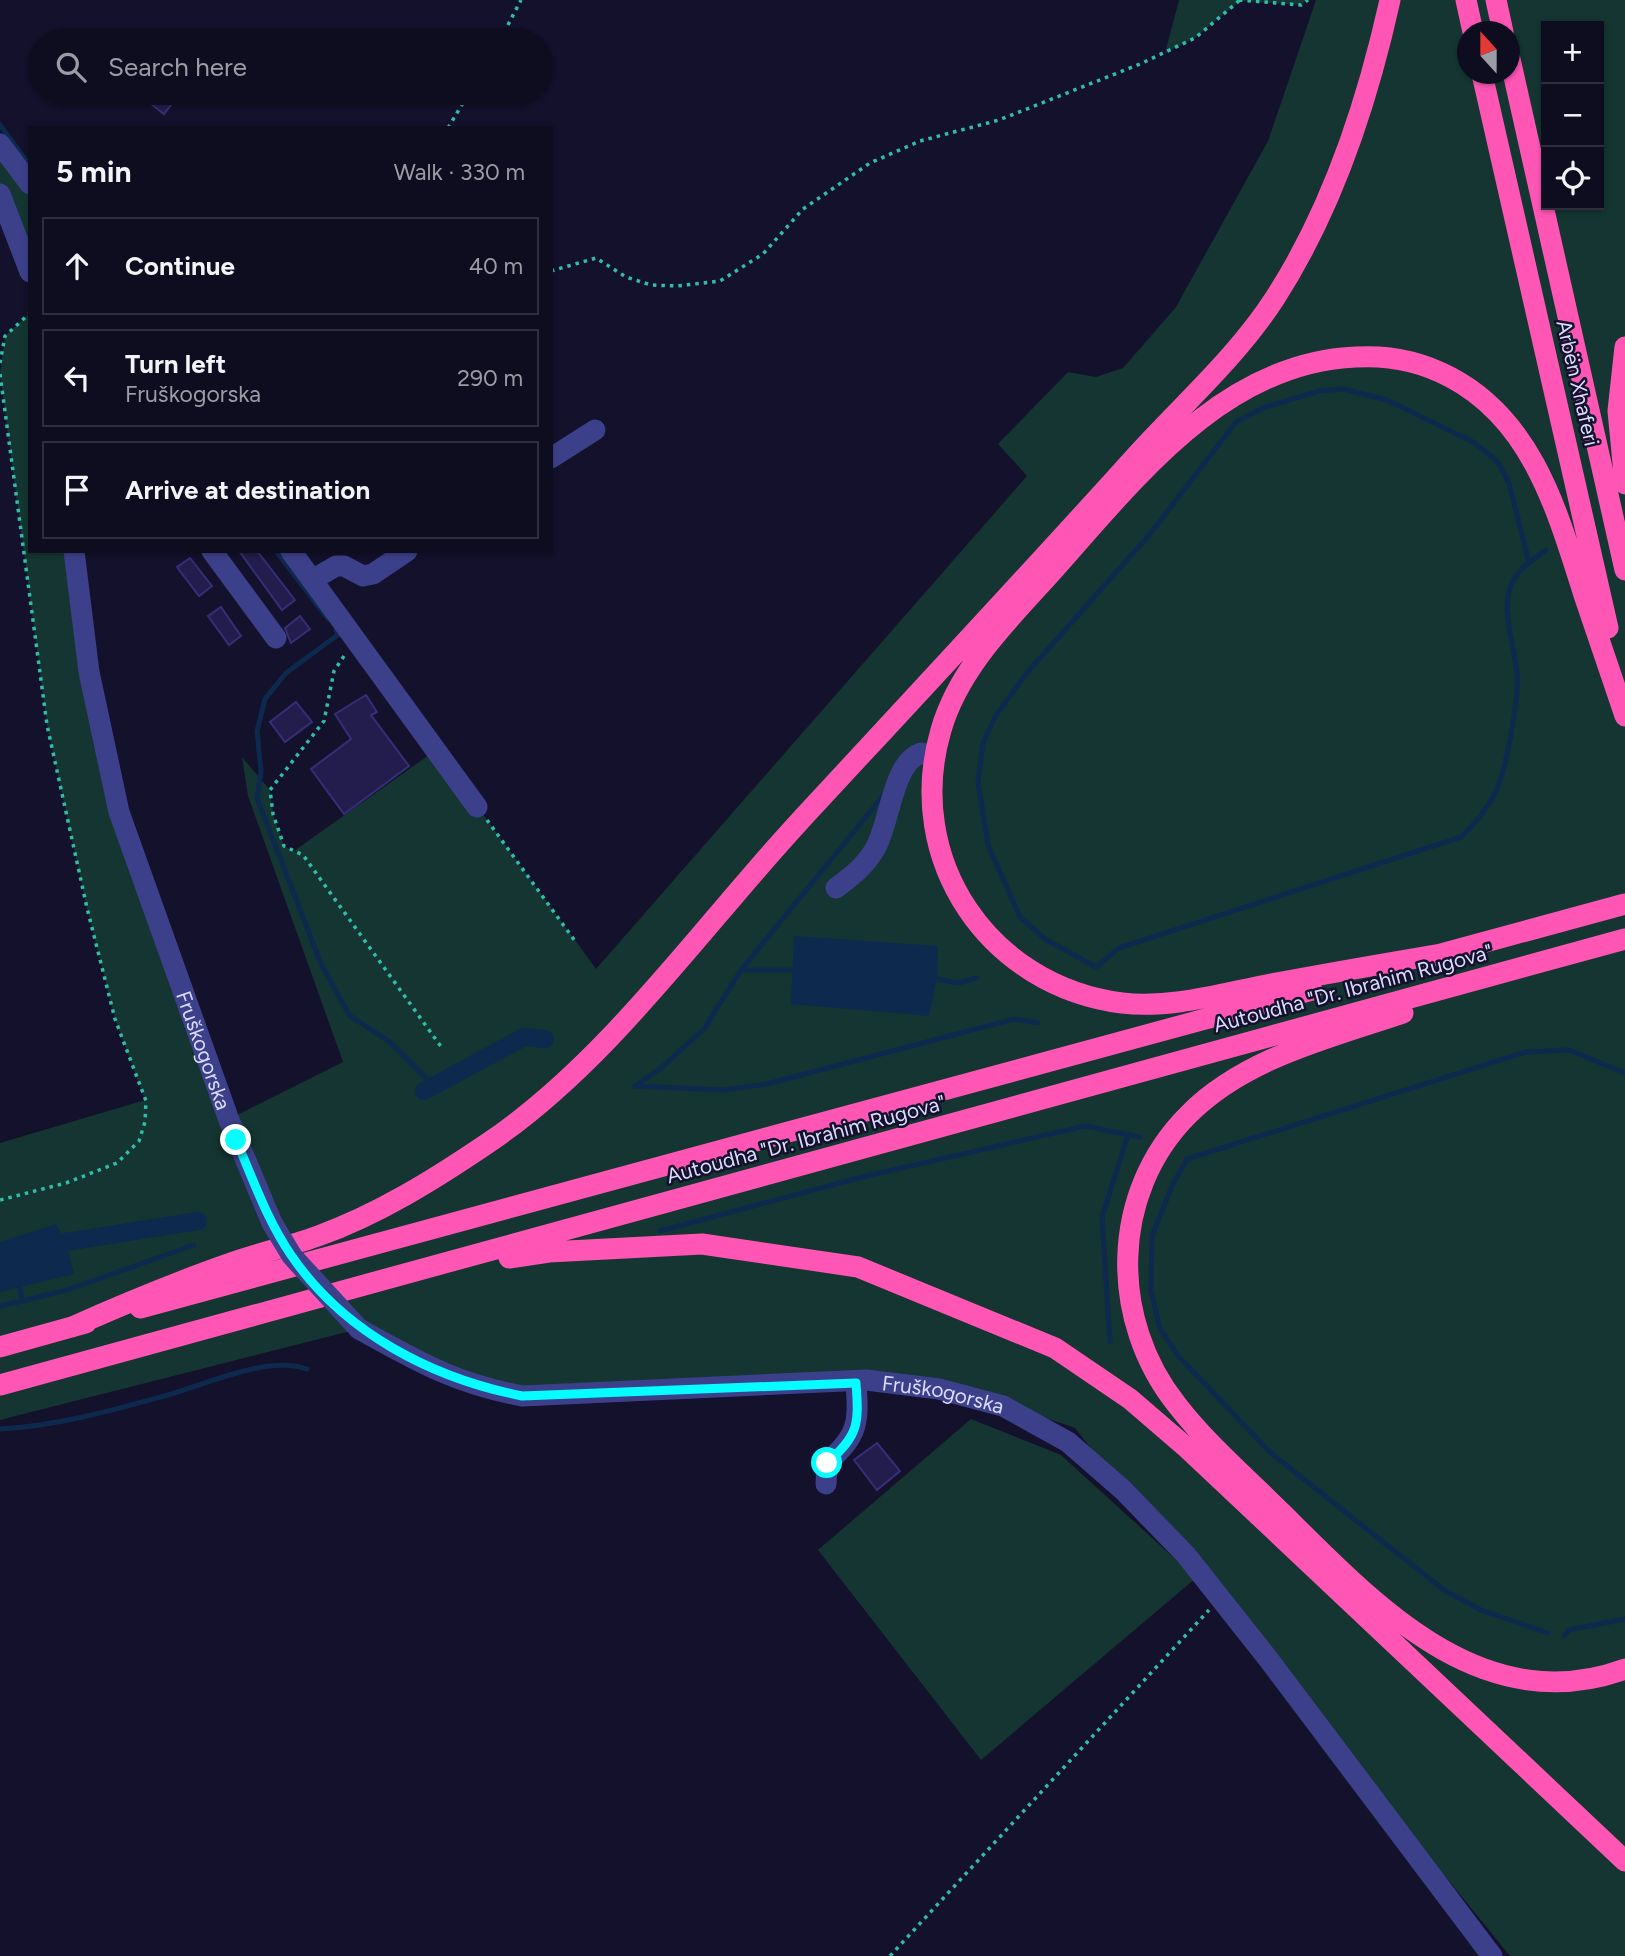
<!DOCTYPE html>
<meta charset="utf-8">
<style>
:root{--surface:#0e0d20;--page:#171629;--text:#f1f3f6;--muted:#9b9ca5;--line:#2e2d3e}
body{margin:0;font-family:Figtree,sans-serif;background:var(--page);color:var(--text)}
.controls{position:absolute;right:21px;top:21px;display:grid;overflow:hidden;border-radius:0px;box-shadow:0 2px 5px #0004}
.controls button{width:63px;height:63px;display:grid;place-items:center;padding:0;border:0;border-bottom:2px solid var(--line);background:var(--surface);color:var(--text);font:35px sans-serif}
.compass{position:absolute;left:1457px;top:21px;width:63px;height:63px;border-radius:50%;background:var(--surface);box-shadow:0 2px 5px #0004;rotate:339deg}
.stop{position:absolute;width:21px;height:21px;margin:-16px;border:5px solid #07fcff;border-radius:50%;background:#fff}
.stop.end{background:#07fcff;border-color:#fff;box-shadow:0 2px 7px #0008}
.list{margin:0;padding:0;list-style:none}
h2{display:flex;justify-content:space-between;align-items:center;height:91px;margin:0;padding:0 28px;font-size:30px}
h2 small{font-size:23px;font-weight:400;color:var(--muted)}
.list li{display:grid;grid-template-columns:46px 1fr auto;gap:21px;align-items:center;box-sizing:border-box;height:98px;margin:0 14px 14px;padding:0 14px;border:2px solid var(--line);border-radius:0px}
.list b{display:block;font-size:26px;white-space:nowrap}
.list p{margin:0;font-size:23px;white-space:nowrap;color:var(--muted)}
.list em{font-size:23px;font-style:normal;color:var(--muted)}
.icon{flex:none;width:38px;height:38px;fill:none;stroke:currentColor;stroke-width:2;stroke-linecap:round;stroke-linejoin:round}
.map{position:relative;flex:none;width:1625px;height:1956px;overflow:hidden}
.search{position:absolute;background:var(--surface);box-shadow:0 2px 5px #0004;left:28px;top:28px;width:525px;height:77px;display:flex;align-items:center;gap:18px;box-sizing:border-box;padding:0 24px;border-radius:38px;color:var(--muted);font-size:26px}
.panel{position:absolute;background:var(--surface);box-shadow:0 2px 5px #0004;left:28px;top:126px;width:525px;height:427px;border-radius:0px}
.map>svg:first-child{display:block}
</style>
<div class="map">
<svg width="1625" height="1956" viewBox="0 0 1625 1956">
<rect width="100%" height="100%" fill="#13112b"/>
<path fill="#143531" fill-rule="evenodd" d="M 1179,0 L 1308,0 L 1301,5 L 1240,1 L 1195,38 L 1165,53 Z
M 1316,0 L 1625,0 L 1625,1956 L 1510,1956 L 1269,1660 L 1123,1490 L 1075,1428 L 940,1382 L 522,1396 L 359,1329 L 0,1420 L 0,1143 L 145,1100 L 115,1019 L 87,908 L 47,725 L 0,374 L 5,336 L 30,313 L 30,551 L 74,551 L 119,811 L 229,1119 L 343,1062 L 248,796 L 242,757 L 270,790 L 273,814 L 284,846 L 294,851 L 436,750 L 596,969 L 1027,476 L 998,444 L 1068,372 L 1096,377 L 1123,368 L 1176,307 L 1268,141 ZM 1546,26 L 1599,26 L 1599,205 L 1546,205 ZM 1468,32 L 1510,32 L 1510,74 L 1468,74 Z
M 0,144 L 30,184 L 30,272 L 0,194 Z
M 971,1419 L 1061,1455 L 1196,1578 L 981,1760 L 818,1550 Z"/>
<path fill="#0d2a4e" d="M 794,936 L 938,946 L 937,979 L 929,1016 L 791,1004 Z
M 56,1224 L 66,1242 L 74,1274 L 0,1292 L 0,1242 Z"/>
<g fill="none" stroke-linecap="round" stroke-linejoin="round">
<path stroke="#0d2a4e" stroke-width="5" d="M 0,125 L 30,166
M 276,551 L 328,619
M 1529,562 L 1509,483 L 1497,461 L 1473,442 L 1387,400 L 1343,389 L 1319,391 L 1263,408 L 1236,422 L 1150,534 L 1026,674 L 996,715 L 983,743 L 978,781 L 988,845 L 1020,917 L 1045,939 L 1096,967 L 1119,948 L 1461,837 C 1475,824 1485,812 1494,795 C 1506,773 1519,699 1517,674 C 1515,648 1502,614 1510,588 C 1515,571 1532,560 1546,550
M 336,630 L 339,634 L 286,673 L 265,699 L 257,731 L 261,772 L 257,798 L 321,964 L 350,1016 L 390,1042 L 434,1086
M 741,970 L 883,796
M 937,979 L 958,983 L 977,978
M 635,1086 L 724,1090 L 767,1084 L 1014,1019 L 1038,1023
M 635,1086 L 661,1068 L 704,1029 L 741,970 L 792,970
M 660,1231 L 862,1177 L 1085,1126 L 1140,1137
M 20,1289 L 22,1301 L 67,1290 L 194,1245
M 0,1306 L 22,1301
M 1110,1342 L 1102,1217 L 1128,1135
M 0,1429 C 57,1426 113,1410 168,1395 C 207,1384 268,1355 307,1369
M 1548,1633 L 1481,1610 L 1444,1590 L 1272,1454 L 1179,1357 L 1160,1329 L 1151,1290 L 1152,1236 L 1172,1186 L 1187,1159 L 1526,1052 L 1569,1050 L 1625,1073
M 1564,1636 L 1569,1630 L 1625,1619"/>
<path stroke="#0d2a4e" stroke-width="18" d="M 424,1091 L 524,1037 L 545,1039
M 66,1242 L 198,1221"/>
</g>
<path fill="#221d4c" stroke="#362e78" stroke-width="2" d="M 137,93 L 180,93 L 164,114 Z
M 239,551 L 257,551 L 295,600 L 282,610 Z
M 190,558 L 212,586 L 199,596 L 177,567 Z
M 221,607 L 241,636 L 229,645 L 208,616 Z
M 300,616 L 310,629 L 291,643 L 285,628 Z
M 366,695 L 377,712 L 371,715 L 409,766 L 344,814 L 311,769 L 351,739 L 335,714 Z
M 296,702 L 312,722 L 285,742 L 270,722 Z
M 877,1443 L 900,1471 L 877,1490 L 854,1460 Z"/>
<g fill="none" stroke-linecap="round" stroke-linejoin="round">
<path stroke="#30bea9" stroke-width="3.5" stroke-dasharray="3.5 5" stroke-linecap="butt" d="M 1239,0 L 1301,5 L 1308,0
M 500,40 L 521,0
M 448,128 L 469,93
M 551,271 L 596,258 L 626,277 L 651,285 L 677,286 L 720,281 L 763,254 L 803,209 L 870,163 L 920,141 L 999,120 L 1140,64 L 1195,38 L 1240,0
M 0,363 L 5,336 L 30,313
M 0,374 L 47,725 L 87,908 L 115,1019 L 146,1101 L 145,1122 L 139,1141 L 117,1163 L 66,1183 L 0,1200
M 344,656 L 334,671 L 324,721 L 270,790 L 273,814 L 284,846 L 303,855 L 442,1048
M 487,820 L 575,941
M 890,1956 L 1209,1610"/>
<g stroke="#3c408a" stroke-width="21">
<path d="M 0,144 L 30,184"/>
<path d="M 0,194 L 30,272"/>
<path d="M 551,458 L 595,430"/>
<path id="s1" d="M 74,551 L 89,672 L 119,812 L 229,1120 L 272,1223"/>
<path d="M 212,551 L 276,638"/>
<path d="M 291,551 L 477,807"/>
<path d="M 312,580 L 336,566 L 344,566 L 363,576 L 373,574 L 407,551"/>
<path d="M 836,888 C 852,876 865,866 875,849 C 890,824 892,763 921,753 L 935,756"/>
<path id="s2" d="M 359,1329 C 419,1362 454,1383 522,1396 L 866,1380 L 939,1389 L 1003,1406 L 1068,1442 L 1123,1490 L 1186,1555 L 1269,1660 L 1492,1956"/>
<path d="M 826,1484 L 827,1463 C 858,1435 859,1424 856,1383"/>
</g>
<path stroke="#ff56b6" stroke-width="21" d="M 1466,0 L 1473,32
M 1496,0 L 1503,32
M 1510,59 L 1625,570
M 1482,74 L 1608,628
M 1625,347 L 1618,411 L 1625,484
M 1447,953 C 1388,963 1330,973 1271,984 C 1223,993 1172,1009 1122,1003 C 989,986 903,860 941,730 C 960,664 1014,615 1058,565 C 1138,475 1226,362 1356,357 C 1389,355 1420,361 1450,377 C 1534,421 1558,514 1585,598 C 1598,637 1612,677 1625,716
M 1434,956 L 1625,904
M 1403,1013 C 1329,1038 1244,1058 1188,1115 C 1110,1193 1109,1320 1177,1405 C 1208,1445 1247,1478 1282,1513 C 1375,1605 1482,1721 1625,1669
M 509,1258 L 549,1252 L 702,1244 L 858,1267 L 1055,1348 L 1130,1399 L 1187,1448 L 1625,1861
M 140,1308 L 1312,990
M 72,1327 C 126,1303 179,1281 234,1262 C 262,1252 291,1246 318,1236 C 379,1214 435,1179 488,1143 C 607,1063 701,928 798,823 C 911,701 1023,581 1134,458 C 1181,406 1237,357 1275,298 C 1333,208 1367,104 1390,0
M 0,1347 L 86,1323
M 0,1385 L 1625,939"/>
<path stroke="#3c408a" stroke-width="21" d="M 272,1223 L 292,1256 L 359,1329"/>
</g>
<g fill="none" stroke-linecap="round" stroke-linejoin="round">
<path stroke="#07fcff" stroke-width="9" d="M 236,1140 C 253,1179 267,1220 291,1255 C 344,1333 432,1378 522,1396 L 856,1383 C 859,1424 859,1435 827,1463"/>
</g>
<g text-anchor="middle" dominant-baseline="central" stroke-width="5" stroke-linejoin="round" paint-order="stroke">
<g font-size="21" fill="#dcdbff" stroke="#13112b">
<text transform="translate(1578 383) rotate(77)">Arbën Xhaferi</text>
<text transform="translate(1353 988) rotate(-15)">Autoudha "Dr. Ibrahim Rugova"</text>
<text stroke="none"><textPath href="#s1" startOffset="518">Fruškogorska</textPath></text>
<text transform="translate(806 1139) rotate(-15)">Autoudha "Dr. Ibrahim Rugova"</text>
<text stroke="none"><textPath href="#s2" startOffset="600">Fruškogorska</textPath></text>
</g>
</g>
</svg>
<div class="controls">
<button>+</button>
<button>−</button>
<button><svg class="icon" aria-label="locate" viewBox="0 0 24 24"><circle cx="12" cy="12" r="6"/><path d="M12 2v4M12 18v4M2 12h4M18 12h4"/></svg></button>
</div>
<svg class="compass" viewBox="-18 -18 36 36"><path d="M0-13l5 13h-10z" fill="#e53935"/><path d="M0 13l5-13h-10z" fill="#9b9ca5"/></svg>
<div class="stop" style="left:827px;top:1463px"></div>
<div class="stop end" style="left:236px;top:1140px"></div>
<div class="search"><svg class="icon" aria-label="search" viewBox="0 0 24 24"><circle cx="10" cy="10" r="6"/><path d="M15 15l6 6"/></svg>Search here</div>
<section class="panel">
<h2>5 min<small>Walk · 330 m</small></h2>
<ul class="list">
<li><svg class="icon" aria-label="ahead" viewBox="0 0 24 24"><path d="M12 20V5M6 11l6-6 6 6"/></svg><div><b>Continue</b></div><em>40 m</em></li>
<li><svg class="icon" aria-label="left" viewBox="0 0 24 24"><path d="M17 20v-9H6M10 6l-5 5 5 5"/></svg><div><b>Turn left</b><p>Fruškogorska</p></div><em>290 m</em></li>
<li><svg class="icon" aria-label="arrive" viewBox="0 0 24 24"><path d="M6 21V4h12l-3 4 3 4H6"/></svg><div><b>Arrive at destination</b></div></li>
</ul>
</section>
</div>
